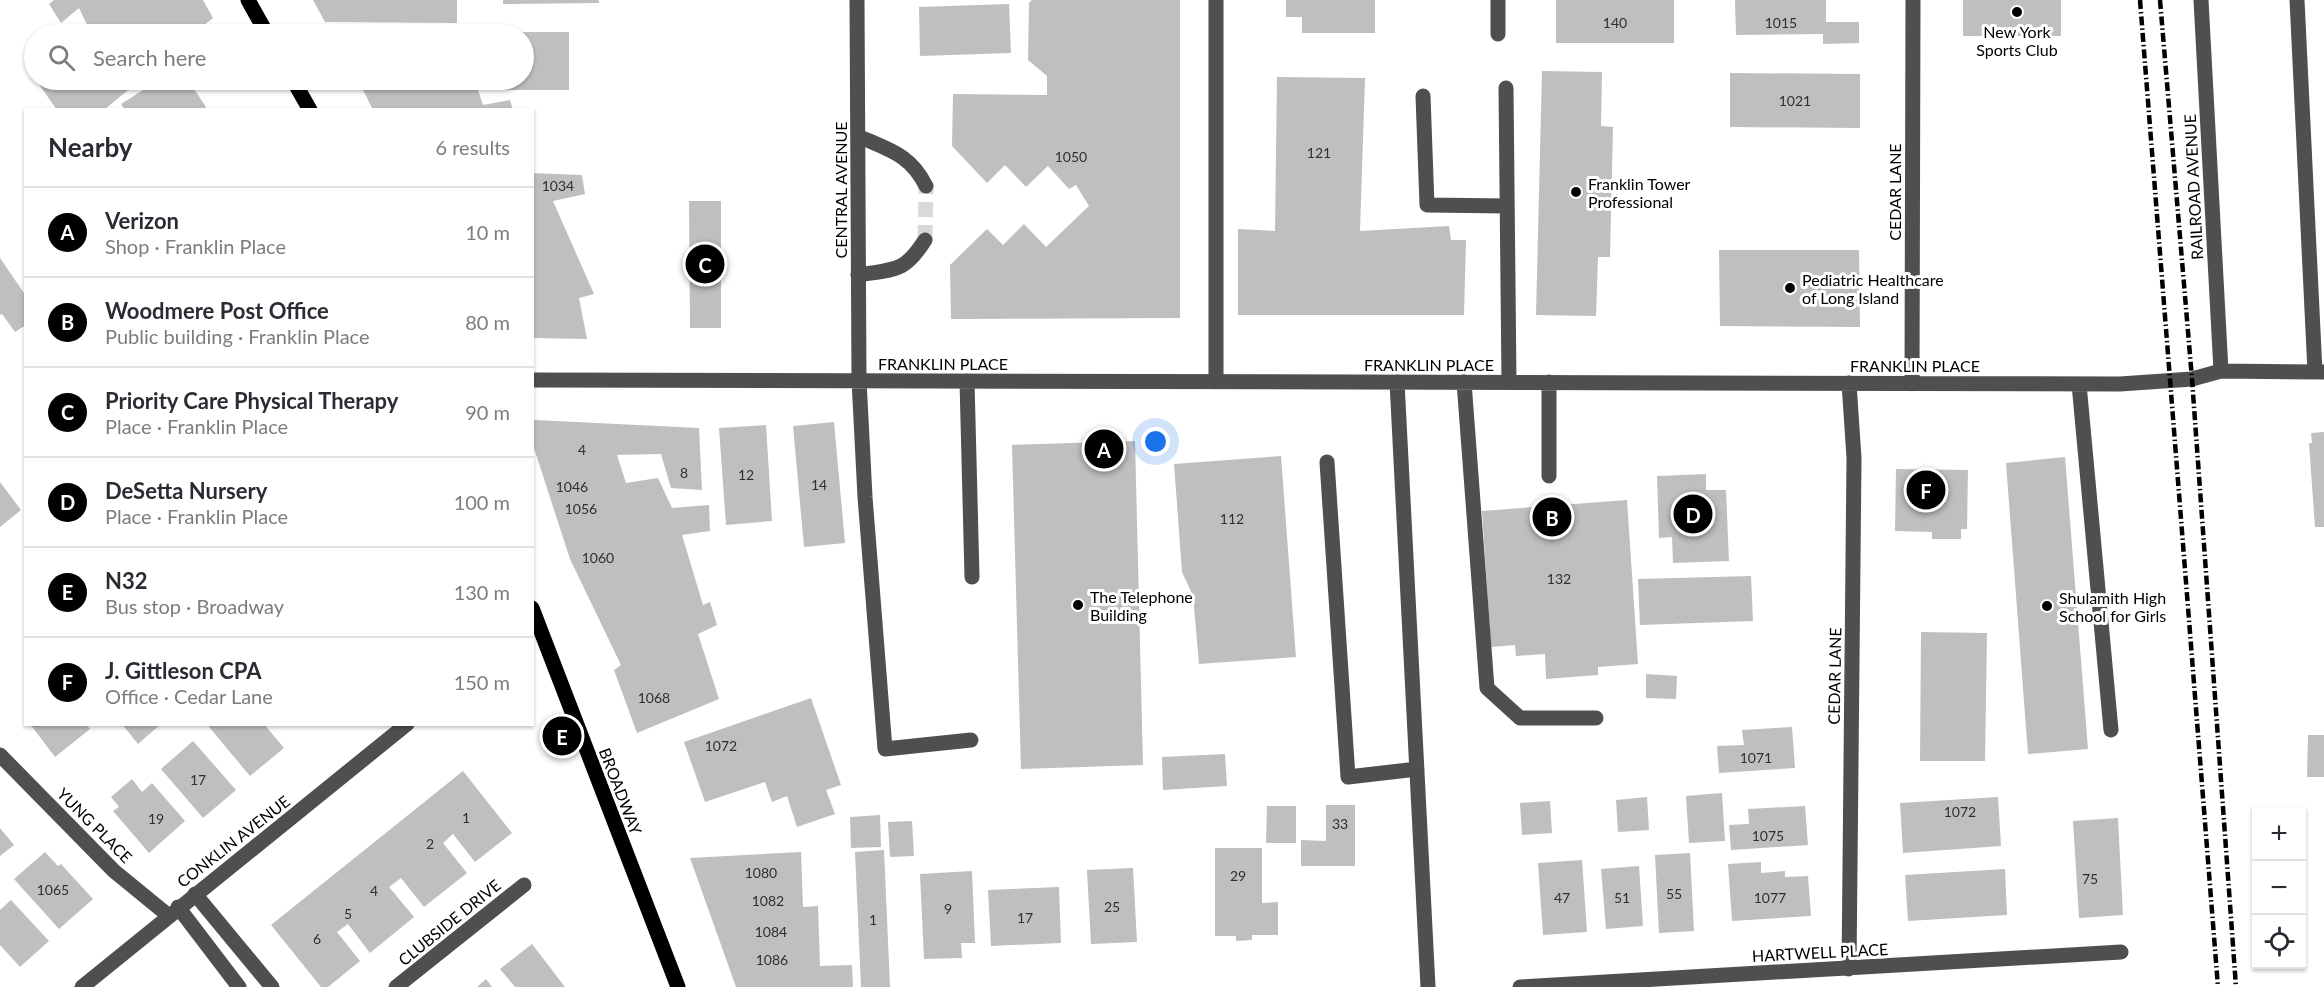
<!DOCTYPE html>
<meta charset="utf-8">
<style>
:root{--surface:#fff;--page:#f7f7f7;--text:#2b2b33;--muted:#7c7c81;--line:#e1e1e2;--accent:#000}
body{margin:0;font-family:Lato,sans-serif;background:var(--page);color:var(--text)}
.controls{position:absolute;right:18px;bottom:18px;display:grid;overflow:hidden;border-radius:0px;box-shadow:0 2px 4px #0004}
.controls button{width:54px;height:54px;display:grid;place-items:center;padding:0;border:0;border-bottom:2px solid var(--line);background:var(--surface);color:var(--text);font:30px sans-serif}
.you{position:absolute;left:1156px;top:442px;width:21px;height:21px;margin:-15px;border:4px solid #fff;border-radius:50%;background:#1a73e8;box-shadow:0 0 0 9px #1a73e833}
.badge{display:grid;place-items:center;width:39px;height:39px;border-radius:50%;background:var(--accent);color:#fff;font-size:20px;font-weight:700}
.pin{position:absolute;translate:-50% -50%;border:3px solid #fff;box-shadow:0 2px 6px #0006}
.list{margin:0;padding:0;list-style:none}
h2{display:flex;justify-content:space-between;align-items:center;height:78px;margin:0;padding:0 24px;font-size:26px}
h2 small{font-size:20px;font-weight:400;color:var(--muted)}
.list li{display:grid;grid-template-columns:39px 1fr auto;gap:18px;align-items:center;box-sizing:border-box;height:90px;padding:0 24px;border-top:2px solid var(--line)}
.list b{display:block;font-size:22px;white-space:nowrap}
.list p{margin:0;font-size:20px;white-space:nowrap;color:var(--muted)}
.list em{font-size:20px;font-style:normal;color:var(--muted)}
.icon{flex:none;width:33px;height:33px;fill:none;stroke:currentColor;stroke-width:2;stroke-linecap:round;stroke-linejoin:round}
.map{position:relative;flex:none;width:2324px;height:987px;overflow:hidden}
.search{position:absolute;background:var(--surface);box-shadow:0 2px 4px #0004;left:24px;top:24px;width:510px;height:66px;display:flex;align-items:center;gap:15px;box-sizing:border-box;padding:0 21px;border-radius:33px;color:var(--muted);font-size:22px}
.panel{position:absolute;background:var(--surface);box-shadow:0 2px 4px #0004;left:24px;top:108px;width:510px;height:618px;border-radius:0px}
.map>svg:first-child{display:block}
</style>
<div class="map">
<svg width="2324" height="987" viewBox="0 0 2324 987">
<rect width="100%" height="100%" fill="#fff"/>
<path fill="#bfbfbf" d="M 54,0 L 203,0 L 213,18 L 193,34 L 88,34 L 91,33 L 79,8 L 61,23 L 49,4 Z
M 313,0 L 457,0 L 457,23 L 325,22 Z
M 503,0 L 599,0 L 599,3 L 503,4 Z
M 1032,0 L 1180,0 L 1180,318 L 951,319 L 950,265 L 987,229 L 1003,245 L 1024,224 L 1046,247 L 1089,206 L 1076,185 L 1069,189 L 1048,166 L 1026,187 L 1005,165 L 987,183 L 952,146 L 953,94 L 1047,95 L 1047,76 L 1028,60 L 1029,3 Z
M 1286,0 L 1375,0 L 1375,33 L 1302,33 L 1302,17 L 1286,17 Z
M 1556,0 L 1674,0 L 1674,43 L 1556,43 Z
M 1735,0 L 1826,0 L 1826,22 L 1859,22 L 1859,43 L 1823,44 L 1823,34 L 1736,35 Z
M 1963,0 L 2061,0 L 2061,36 L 1963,36 Z
M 1009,4 L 1011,53 L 920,56 L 919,7 Z
M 335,32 L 569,32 L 569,90 L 478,90 L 483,105 L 510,100 L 513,110 L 373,110 L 358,80 L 524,80 L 524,34 L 336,34 Z
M 1542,71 L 1602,72 L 1601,126 L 1613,127 L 1610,257 L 1598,257 L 1596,316 L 1536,315 Z
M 1730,73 L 1860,74 L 1860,128 L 1730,127 Z
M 1277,77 L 1365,78 L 1360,231 L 1449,226 L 1451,240 L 1466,240 L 1464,315 L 1238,315 L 1238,229 L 1275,231 Z
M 36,80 L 140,80 L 104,110 L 57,110 Z
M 159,80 L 188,80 L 206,107 L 202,110 L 125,110 L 121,104 Z
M 532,173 L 582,175 L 585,194 L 553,201 L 594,294 L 579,298 L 587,339 L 532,338 Z
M 689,201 L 721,201 L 721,328 L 690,328 Z
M 1719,250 L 1859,250 L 1860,327 L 1720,326 Z
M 0,258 L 26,296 L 26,325 L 15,332 L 2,314 L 0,315 Z
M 535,420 L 699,428 L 702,490 L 671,488 L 661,454 L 617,455 L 626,483 L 658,478 L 672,508 L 709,505 L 710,531 L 682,535 L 703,605 L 710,602 L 717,625 L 698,634 L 719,699 L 637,733 L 614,670 L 621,665 L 570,559 L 532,442 L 532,422 Z
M 834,422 L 845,543 L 804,547 L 793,426 Z
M 766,425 L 772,521 L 726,525 L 719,428 Z
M 2324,432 L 2324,527 L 2315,527 L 2309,443 L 2312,443 L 2311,433 Z
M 1135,441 L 1143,765 L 1021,769 L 1012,445 Z
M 1281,456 L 1296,657 L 1199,664 L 1193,596 L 1182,572 L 1174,464 Z
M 2065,457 L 2088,749 L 2028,754 L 2006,463 Z
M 1896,469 L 1968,470 L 1967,529 L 1961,529 L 1961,539 L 1932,539 L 1932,532 L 1895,531 Z
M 1706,474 L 1706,490 L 1726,490 L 1729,561 L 1673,563 L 1672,537 L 1659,538 L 1657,476 Z
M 0,482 L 21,510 L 0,527 Z
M 1627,500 L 1638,664 L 1598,667 L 1598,675 L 1546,679 L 1545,654 L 1516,656 L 1515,645 L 1491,647 L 1482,511 Z
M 1751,576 L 1753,621 L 1640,625 L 1638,579 Z
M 1921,632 L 1987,633 L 1985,761 L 1920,761 Z
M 1646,674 L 1677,676 L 1676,699 L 1646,698 Z
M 811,698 L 841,785 L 826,790 L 835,814 L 797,827 L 787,796 L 772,802 L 765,782 L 705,802 L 684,742 Z
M 30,724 L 86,724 L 90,729 L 55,757 Z
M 122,724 L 161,724 L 138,744 Z
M 212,724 L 264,724 L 284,748 L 250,776 L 209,727 Z
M 1792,727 L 1795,768 L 1719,773 L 1717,746 L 1744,745 L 1742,730 Z
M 2308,735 L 2324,735 L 2324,777 L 2307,777 Z
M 193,741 L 236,790 L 203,818 L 161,769 Z
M 1225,754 L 1227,786 L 1163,790 L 1162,757 Z
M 463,771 L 512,833 L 475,862 L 453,834 L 443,843 L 467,873 L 424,907 L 401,878 L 389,887 L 414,917 L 370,953 L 348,924 L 337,932 L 360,961 L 328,987 L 321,987 L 271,925 Z
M 132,779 L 142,792 L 152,783 L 185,821 L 149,853 L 113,811 L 119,807 L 111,797 Z
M 1722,793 L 1725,841 L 1689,843 L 1686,796 Z
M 1647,797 L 1649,830 L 1618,832 L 1616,800 Z
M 1998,797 L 2001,846 L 1903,853 L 1900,803 Z
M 1550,801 L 1552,833 L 1522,835 L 1520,803 Z
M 1326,805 L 1355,805 L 1355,866 L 1301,866 L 1301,840 L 1326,841 Z
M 1267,806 L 1296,806 L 1296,843 L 1266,843 Z
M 1805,806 L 1808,845 L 1731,850 L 1729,825 L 1749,824 L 1748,809 Z
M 880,815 L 881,847 L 851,848 L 850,817 Z
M 2118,818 L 2123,915 L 2079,918 L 2073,821 Z
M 912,821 L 914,856 L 890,857 L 888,822 Z
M 0,828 L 14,845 L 0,856 Z
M 1215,848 L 1262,848 L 1262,903 L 1278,902 L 1278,935 L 1252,935 L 1252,940 L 1236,941 L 1236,936 L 1215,936 Z
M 884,850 L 890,987 L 861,987 L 855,852 Z
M 45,852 L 58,866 L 61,864 L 93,899 L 59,929 L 14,879 Z
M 801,852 L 803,907 L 818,906 L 820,966 L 852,965 L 853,987 L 736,987 L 690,858 Z
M 1690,853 L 1694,931 L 1659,933 L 1655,855 Z
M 1582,860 L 1587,932 L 1543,935 L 1538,863 Z
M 1761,862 L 1761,873 L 1785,871 L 1785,877 L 1808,876 L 1811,916 L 1732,921 L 1728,864 Z
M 1639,866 L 1643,926 L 1606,929 L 1601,869 Z
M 1133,868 L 1137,942 L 1091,944 L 1087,870 Z
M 2005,869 L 2007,915 L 1908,921 L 1905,875 Z
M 972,871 L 975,943 L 961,943 L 962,958 L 924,959 L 920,874 Z
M 1059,887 L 1061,943 L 991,946 L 988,890 Z
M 11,900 L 49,941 L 20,967 L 0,945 L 0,910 Z
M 532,944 L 565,987 L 515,987 L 500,969 Z
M 486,979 L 492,987 L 477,987 Z"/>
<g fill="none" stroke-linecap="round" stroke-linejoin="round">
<path stroke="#d9d9d9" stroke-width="15" stroke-dasharray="15 8" stroke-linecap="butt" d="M 925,240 L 926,186"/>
<path stroke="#4f4f4f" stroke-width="15" d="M 857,0 L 859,380 L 865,497 L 885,749 L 971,740
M 1498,0 L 1498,34
M 2201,0 L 2221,371
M 2297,0 L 2315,372
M 1506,88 L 1509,382
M 1423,96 L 1427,205 L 1507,206
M 858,136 C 889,150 910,154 926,186
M 858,275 C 895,269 904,273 925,240
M 532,380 L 2120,384 L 2192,379 L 2221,371 L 2324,372
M 967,381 L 972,577
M 1216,382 L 1216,0
M 1397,382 L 1428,987
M 1464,382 L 1487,688 L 1520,718 L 1596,718
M 1549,382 L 1549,476
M 1849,383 L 1854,458 L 1849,969
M 1912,384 L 1913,0
M 2079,384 L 2111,730
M 1327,462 L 1348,777 L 1417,769
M 0,755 L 114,871 L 169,916
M 195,894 L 272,987
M 178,907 L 239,987
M 82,987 L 407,724
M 396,987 L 524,885
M 1520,987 L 2121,952"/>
<path stroke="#000" stroke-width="15" d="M 248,0 L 267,34
M 293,80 L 310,110
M 532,608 L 678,987"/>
<path stroke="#000" stroke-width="4.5" stroke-dasharray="9 3 1.5 3" stroke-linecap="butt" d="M 2140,0 L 2218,987
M 2160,0 L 2192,379 L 2236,987"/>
</g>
<g fill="#000" stroke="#fff" stroke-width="2">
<circle cx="2017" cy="12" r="6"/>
<circle cx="1576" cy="192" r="6"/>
<circle cx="1790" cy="288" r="6"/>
<circle cx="1078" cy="605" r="6"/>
<circle cx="2047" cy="606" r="6"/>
</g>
<g text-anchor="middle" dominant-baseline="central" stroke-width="6" stroke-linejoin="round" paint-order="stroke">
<g font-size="14" fill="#303030">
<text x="1615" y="22">140</text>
<text x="1781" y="22">1015</text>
<text x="1795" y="100">1021</text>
<text x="1319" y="152">121</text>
<text x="1071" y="156">1050</text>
<text x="558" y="185">1034</text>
<text x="582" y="449">4</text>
<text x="684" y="472">8</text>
<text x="746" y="474">12</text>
<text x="819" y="484">14</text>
<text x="572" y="486">1046</text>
<text x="581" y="508">1056</text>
<text x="1232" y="518">112</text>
<text x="598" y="557">1060</text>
<text x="1559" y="578">132</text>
<text x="654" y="697">1068</text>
<text x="721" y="745">1072</text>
<text x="1756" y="757">1071</text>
<text x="198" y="779">17</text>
<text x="1960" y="811">1072</text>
<text x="466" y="817">1</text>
<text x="156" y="818">19</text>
<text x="1340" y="823">33</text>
<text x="1768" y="835">1075</text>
<text x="430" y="843">2</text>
<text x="761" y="872">1080</text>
<text x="1238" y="875">29</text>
<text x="2090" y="878">75</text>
<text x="53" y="889">1065</text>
<text x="374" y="890">4</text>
<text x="1674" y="893">55</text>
<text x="1562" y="897">47</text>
<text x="1622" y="897">51</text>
<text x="1770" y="897">1077</text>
<text x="768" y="900">1082</text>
<text x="1112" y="906">25</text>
<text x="948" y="908">9</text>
<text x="348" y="913">5</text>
<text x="1025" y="917">17</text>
<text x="873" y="919">1</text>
<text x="771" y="931">1084</text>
<text x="317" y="938">6</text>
<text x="772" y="959">1086</text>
</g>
<g font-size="16" fill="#000" stroke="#fff" text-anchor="start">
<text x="2017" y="31" text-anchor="middle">New York<tspan x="2017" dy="18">Sports Club</tspan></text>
<text x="1588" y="183">Franklin Tower<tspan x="1588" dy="18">Professional</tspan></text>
<text x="1802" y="279">Pediatric Healthcare<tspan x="1802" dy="18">of Long Island</tspan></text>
<text x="1090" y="596">The Telephone<tspan x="1090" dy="18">Building</tspan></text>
<text x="2059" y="597">Shulamith High<tspan x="2059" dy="18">School for Girls</tspan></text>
</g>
<g font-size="16" fill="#000" stroke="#fff">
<text transform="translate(2193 187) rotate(-93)">RAILROAD AVENUE</text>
<text transform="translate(840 190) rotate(-90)">CENTRAL AVENUE</text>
<text transform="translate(1894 192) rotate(-90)">CEDAR LANE</text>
<text x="943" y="363">FRANKLIN PLACE</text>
<text x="1429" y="364">FRANKLIN PLACE</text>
<text x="1915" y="365">FRANKLIN PLACE</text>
<text transform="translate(1834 676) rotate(-89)">CEDAR LANE</text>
<text transform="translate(621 791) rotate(69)">BROADWAY</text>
<text transform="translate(95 825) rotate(45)">YUNG PLACE</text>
<text transform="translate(233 841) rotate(-38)">CONKLIN AVENUE</text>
<text transform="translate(449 922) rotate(-39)">CLUBSIDE DRIVE</text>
<text transform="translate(1820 952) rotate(-3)">HARTWELL PLACE</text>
</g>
</g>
</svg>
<div class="controls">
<button>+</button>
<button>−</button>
<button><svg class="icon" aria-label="locate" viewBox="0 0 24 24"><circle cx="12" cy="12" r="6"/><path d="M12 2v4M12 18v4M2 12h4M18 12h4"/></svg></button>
</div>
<div class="you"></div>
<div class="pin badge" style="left:1104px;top:449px">A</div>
<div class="pin badge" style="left:1552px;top:517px">B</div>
<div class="pin badge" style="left:705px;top:264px">C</div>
<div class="pin badge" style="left:1693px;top:514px">D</div>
<div class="pin badge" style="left:562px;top:736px">E</div>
<div class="pin badge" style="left:1926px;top:490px">F</div>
<div class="search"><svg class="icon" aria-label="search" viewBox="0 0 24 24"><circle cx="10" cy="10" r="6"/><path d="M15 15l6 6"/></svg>Search here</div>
<section class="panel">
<h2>Nearby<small>6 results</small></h2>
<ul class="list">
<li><span class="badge">A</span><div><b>Verizon</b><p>Shop · Franklin Place</p></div><em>10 m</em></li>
<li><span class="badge">B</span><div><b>Woodmere Post Office</b><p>Public building · Franklin Place</p></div><em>80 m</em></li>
<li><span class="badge">C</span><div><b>Priority Care Physical Therapy</b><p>Place · Franklin Place</p></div><em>90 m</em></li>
<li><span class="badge">D</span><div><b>DeSetta Nursery</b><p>Place · Franklin Place</p></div><em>100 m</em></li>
<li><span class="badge">E</span><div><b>N32</b><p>Bus stop · Broadway</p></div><em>130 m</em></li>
<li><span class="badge">F</span><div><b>J. Gittleson CPA</b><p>Office · Cedar Lane</p></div><em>150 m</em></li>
</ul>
</section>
</div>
